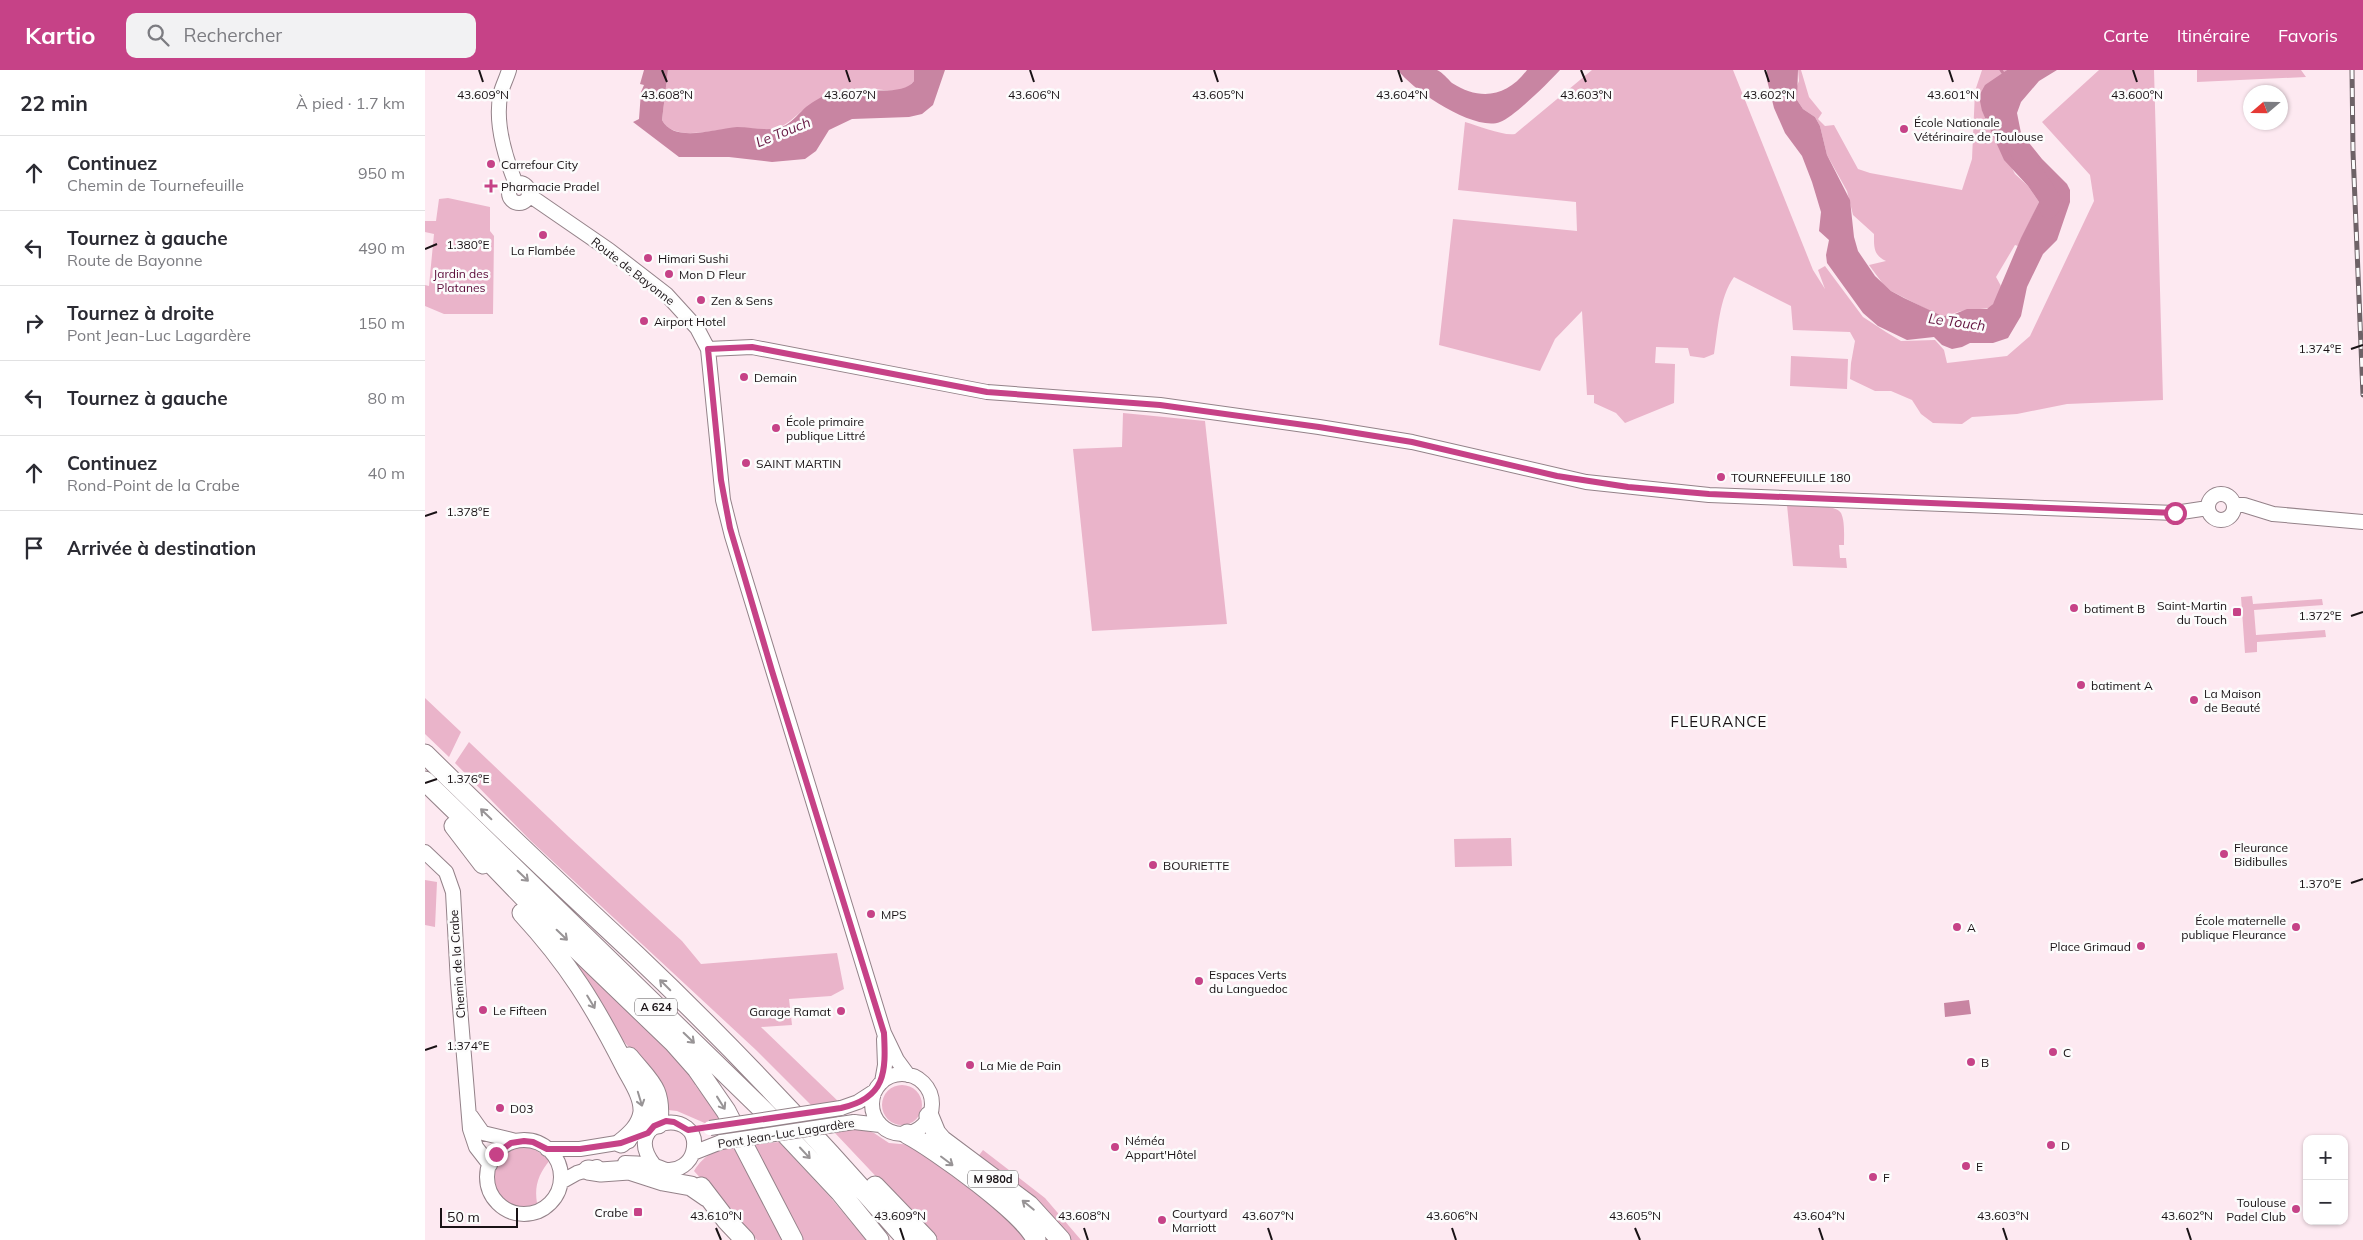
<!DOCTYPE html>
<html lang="fr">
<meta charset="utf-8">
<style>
:root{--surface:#fff;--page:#f2f2f3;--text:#2b2b33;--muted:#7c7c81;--line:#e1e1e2;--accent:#c64287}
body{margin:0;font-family:Mulish,sans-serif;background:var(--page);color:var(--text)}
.controls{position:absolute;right:15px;bottom:15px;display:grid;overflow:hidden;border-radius:10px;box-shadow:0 1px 4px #0004}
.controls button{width:45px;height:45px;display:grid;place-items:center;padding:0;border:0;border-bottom:1px solid var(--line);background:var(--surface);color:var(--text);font:25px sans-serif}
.compass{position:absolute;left:1818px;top:15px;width:45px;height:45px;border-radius:50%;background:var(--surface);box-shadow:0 1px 4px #0004;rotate:250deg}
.scale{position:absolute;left:15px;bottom:12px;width:78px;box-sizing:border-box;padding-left:5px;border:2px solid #191215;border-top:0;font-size:14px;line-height:18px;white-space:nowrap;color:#191215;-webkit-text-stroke:4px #fcfcfc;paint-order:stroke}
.stop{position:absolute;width:15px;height:15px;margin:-11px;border:4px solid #c64287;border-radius:50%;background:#fff}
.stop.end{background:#c64287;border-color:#fff;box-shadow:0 1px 5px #0008}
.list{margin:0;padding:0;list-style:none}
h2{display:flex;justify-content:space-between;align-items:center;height:65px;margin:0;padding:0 20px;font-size:21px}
h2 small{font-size:16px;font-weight:400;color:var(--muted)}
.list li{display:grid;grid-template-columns:32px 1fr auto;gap:15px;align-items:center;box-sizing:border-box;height:75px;padding:0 20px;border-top:1px solid var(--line)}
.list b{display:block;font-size:19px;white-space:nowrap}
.list p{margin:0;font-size:16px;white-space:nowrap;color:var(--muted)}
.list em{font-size:16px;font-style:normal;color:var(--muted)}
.icon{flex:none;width:28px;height:28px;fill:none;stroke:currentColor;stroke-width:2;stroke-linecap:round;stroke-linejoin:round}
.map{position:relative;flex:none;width:1938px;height:1170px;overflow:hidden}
header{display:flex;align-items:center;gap:30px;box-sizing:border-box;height:70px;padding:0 25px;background:var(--accent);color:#fff}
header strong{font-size:24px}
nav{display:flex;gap:28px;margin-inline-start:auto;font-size:18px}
.search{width:350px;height:45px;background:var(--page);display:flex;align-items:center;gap:12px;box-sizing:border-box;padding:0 18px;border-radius:10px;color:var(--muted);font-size:19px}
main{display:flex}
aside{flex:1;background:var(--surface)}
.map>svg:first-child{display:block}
</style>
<header>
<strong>Kartio</strong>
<div class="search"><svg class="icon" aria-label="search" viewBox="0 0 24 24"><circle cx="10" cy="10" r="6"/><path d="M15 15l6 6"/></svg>Rechercher</div>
<nav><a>Carte</a><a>Itinéraire</a><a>Favoris</a></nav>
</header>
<main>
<aside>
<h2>22 min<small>À pied · 1.7 km</small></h2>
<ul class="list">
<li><svg class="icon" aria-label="ahead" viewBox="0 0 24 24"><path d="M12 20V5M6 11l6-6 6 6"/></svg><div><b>Continuez</b><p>Chemin de Tournefeuille</p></div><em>950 m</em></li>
<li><svg class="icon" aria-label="left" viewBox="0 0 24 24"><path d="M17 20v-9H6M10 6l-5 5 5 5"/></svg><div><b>Tournez à gauche</b><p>Route de Bayonne</p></div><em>490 m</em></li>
<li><svg class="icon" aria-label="right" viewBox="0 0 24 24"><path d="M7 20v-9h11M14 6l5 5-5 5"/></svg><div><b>Tournez à droite</b><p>Pont Jean-Luc Lagardère</p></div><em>150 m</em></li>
<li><svg class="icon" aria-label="left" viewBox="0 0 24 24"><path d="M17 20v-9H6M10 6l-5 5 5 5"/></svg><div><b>Tournez à gauche</b></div><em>80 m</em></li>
<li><svg class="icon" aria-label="ahead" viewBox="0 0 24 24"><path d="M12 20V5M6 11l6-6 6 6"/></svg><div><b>Continuez</b><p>Rond-Point de la Crabe</p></div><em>40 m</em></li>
<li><svg class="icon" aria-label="arrive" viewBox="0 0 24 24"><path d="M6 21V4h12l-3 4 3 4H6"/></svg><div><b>Arrivée à destination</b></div></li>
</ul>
</aside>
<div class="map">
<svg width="1938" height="1170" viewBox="0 0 1938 1170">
<rect width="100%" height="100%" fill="#fde9f1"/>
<path fill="#eab4ca" d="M 243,0 L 489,0 L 489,11 C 475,30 449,14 431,20 C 417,25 393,30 381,38 C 369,46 362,57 346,60 C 337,62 329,58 320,58 C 299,56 249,75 237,50 Z
M 1167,0 L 1308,0 L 1388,200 L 1400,219 L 1393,200 L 1400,196 L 1438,247 L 1461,262 L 1476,271 L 1510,270 L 1519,280 L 1522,293 L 1582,286 L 1605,266 L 1669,131 L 1665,105 L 1617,52 L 1674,0 L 1729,0 L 1738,330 L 1642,334 L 1592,344 L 1547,347 L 1537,354 L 1508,353 L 1496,344 L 1487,330 L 1466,321 L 1450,321 L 1425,309 L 1426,293 L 1430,271 L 1425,262 L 1368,260 L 1366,236 L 1309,207 C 1294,228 1293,260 1289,284 L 1279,288 L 1265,286 L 1263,278 L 1231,277 L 1230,293 L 1250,294 L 1249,333 L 1200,353 L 1191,343 L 1169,333 L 1169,325 L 1162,325 L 1157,241 L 1130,269 L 1115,301 L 1014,275 L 1028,149 L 1152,161 L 1151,132 L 1033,120 L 1040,52 C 1054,56 1078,66 1090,64 Z
M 1373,0 L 1376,0 L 1384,27 L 1397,43 L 1393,49 L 1400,56 L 1409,55 L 1433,99 L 1445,103 L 1537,120 L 1547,89 L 1550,21 L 1557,0 L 1582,0 L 1557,41 L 1590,104 L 1603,116 L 1614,132 L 1593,176 L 1590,175 L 1571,207 L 1576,216 L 1571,230 L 1565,238 L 1536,241 L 1521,246 L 1511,244 L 1466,221 L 1458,214 L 1444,195 L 1461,191 C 1448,185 1449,176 1449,164 L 1428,145 L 1422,121 L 1402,85 L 1395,56 L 1390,47 L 1378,39 L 1372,30 L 1370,21 L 1374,11 Z
M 1772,0 L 1876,0 L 1881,7 L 1772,12 Z
M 23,128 L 65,137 L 65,161 L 69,166 L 68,244 L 19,244 L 0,236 L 0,215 L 4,216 L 9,164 L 0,162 L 0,151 L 11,151 L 14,129 Z
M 1366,286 L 1423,289 L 1422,319 L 1365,316 Z
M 698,343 L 780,351 L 802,554 L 667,561 L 648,379 L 697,377 Z
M 1362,435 C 1374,436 1410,433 1416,443 C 1420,451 1419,466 1419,475 L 1414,475 L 1415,488 L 1421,488 L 1422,498 L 1368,496 Z
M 1827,526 L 1828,534 L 1897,529 L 1898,535 L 1829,540 L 1831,565 L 1900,560 L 1901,567 L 1832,572 L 1832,582 L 1820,583 L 1816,527 Z
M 0,628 L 36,662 L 24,687 L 0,664 Z
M 44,672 L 144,767 L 257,871 L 276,894 L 412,883 L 419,919 L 406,926 L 364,929 L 367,955 L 336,957 L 416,1034 L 390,1039 L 331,980 L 106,771 L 30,693 Z
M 1086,768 L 1087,796 L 1030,797 L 1029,769 Z
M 0,810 L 12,812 L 10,857 L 0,855 Z
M 141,877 L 273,1011 L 270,1015 L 280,1028 L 284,1026 L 300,1052 L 282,1054 L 252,1041 L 243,1040 C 243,1011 212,988 195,967 C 177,944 148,905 141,877 Z
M457 1035a20 20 0 1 1 40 0a20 20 0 1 1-40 0Z
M 434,1058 L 449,1063 L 464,1073 L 487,1075 L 591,1154 L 602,1170 L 511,1170 L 410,1063 Z
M 354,1072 L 406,1128 L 441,1170 L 373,1170 L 326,1075 Z
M 313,1076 L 360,1170 L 332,1170 L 269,1101 C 280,1083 293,1079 313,1076 Z
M 100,1077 L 109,1079 L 125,1090 C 114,1103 109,1116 112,1133 C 77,1158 41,1084 100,1077 Z
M 558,1080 L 620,1128 L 656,1170 L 642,1170 L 552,1088 Z"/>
<path fill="#c885a2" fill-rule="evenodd" d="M 219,0 L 243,0 L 237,50 C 249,74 293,58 312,57 C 330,57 344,63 361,55 C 369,50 374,43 381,37 C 390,30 401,24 412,21 C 433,16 477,28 489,11 L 489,0 L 520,0 L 508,35 L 497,44 L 484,47 L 427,49 L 404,60 L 391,81 L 380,89 L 347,92 L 304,87 L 254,87 L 208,52 L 214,49 L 216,22 L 219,15 L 215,14 Z
M 973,0 C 982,0 1005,0 1012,0 C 1017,2 1023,9 1027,13 C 1055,31 1082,27 1102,0 L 1135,0 C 1123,13 1089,47 1075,52 C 1050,62 987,20 973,0 Z
M 1342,0 L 1373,0 L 1372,30 L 1378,39 L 1390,47 L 1395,56 L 1402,85 L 1425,130 L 1429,167 L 1433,181 L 1450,206 L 1466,221 L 1479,228 L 1517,246 L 1527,245 L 1542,239 L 1562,239 L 1568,234 L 1596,168 L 1614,132 L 1603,116 L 1579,90 L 1557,41 L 1554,26 L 1560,15 L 1582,0 L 1632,0 L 1614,11 L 1596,32 L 1592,43 L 1596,63 L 1617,89 L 1642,114 L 1645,120 L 1645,132 L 1632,170 L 1618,184 L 1602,217 L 1596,246 L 1583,268 L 1568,273 L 1545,273 L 1537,277 L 1527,279 L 1517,275 L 1509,267 L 1482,270 L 1453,256 L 1438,243 L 1402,193 L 1401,185 L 1404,170 L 1394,161 L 1396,142 L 1387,112 L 1377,86 L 1360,63 L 1349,38 L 1342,10 ZM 1604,91 L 1614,98 L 1621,107 L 1619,116 L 1616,118 C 1606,114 1596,104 1598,92 Z
M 1544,930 L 1546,944 L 1520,947 L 1519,933 Z"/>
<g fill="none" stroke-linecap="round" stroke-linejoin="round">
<path stroke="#c885a2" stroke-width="3" d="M 1576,0 L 1578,3"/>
<path stroke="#c885a2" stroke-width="19" d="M 1588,71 L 1628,132 L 1624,139"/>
<defs>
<path id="minor" d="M 84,0 C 82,7 78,15 76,22 C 69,51 80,87 91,114
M84 123a10 10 0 1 1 20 0a10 10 0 1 1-20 0Z
M 104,125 L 184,180 L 241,224 L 272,258 L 283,279 L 298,430 L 307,466 L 459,963 L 472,990 L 483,1005
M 283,279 L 327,277 L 562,322 L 735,335 L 894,357 L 987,372 L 1161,412 L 1284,425 L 1750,443 L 1783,438
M1783 437a13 13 0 1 1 26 0a13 13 0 1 1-26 0Z
M 1809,435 L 1819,435 L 1848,444 L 1938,452
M 0,782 L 21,802 L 28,822 L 33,913 L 45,1059 L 51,1077 L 65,1095
M447 1034a30 30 0 1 1 60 0a30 30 0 1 1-60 0Z
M 457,1012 L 460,995 L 459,969
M 416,1038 L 433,1032 L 450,1021
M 46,1046 L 58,1063 L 91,1071
M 429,1052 L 455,1055
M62 1107a37 37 0 1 1 74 0a37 37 0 1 1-74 0Z
M 122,1079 L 155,1079 L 204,1071
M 268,1083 L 296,1072
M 200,1093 C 209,1093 219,1094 227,1095 C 232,1096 237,1099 242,1100 C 254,1101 265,1093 268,1082 C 280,1036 192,1047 229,1095
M 136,1112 L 152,1103 L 172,1097"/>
<path id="highway" d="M 0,684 C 69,752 140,819 211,885 C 306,975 396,1071 482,1170
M 0,711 L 340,1042 L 415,1122 L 454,1170
M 29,756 L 58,794
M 55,782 L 112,841 L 249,973 L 272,999 L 301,1041 L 368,1170
M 97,843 C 144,894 169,935 200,996 C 207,1010 219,1026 218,1042 C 216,1056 206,1065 196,1073
M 204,987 C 225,1013 237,1018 233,1054
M 504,1046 L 511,1063 L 517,1070 L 604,1135 L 636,1170
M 482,1064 C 509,1078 601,1144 611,1170
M 163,1100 L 176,1102 L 204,1100 L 238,1111 L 266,1116 L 282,1127
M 450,1116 L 502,1170
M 276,1117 L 302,1151 L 320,1170"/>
</defs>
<use href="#minor" stroke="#948289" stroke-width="16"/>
<use href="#highway" stroke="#948289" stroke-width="21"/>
<use href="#minor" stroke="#fff" stroke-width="14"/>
<use href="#highway" stroke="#fff" stroke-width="19"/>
<defs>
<path id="rail" d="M 1927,0 L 1928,82 L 1938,325"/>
</defs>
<use href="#rail" stroke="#6e6267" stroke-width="5"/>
<use href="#rail" stroke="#fcfcfc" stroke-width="3" stroke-dasharray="9" stroke-linecap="butt"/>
<defs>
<path id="minor-bridge" d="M 285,1058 L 416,1038
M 296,1072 L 429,1052"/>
</defs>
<use href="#minor-bridge" stroke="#948289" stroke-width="16" stroke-linecap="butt"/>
<use href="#minor-bridge" stroke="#fff" stroke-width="14"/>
</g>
<defs><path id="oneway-shaft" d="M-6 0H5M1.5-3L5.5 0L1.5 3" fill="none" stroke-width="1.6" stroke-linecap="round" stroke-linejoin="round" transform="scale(1.25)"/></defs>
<g stroke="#989496">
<use href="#oneway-shaft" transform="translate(61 744) rotate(-136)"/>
<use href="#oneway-shaft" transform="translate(98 806) rotate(44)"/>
<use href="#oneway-shaft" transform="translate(137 865) rotate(44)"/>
<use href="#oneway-shaft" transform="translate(240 915) rotate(-135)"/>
<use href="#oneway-shaft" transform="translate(166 932) rotate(59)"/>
<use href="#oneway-shaft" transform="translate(264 968) rotate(44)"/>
<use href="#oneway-shaft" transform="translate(215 1029) rotate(73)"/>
<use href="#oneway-shaft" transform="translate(296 1033) rotate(58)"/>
<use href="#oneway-shaft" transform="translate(380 1083) rotate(47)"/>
<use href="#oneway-shaft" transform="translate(522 1091) rotate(37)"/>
<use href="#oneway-shaft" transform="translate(603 1135) rotate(-141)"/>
</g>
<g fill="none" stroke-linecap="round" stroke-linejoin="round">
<path stroke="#c64287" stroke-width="6" d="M 71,1084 L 86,1073 L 99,1071 L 108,1072 L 122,1079 L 155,1079 L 196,1073 L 223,1063 L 229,1056 L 241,1051 L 249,1052 L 263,1060 L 416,1038 C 461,1028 461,1002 459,963 L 347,601 L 305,458 L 296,410 L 283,279 L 327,277 L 562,322 L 735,335 L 894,357 L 987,372 L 1132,406 L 1203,417 L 1284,424 L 1750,443"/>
</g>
<path fill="none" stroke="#191215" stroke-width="2" d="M 54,0 L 58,12M 237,0 L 242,12M 421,0 L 425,12M 605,0 L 609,12M 789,0 L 793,12M 973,0 L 977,12M 1156,0 L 1161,12M 1340,0 L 1344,12M 1524,0 L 1528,12M 1708,0 L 1712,12M 0,179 L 12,174M 1926,279 L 1938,275M 0,446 L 12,442M 1926,546 L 1938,542M 0,713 L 12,709M 1926,813 L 1938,809M 0,980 L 12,976M 291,1158 L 296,1170M 475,1158 L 479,1170M 659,1158 L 663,1170M 843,1158 L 847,1170M 1027,1158 L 1031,1170M 1210,1158 L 1215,1170M 1394,1158 L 1398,1170M 1578,1158 L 1582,1170M 1762,1158 L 1766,1170"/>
<g fill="#c64287" stroke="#fcfcfc" stroke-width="2">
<circle cx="1479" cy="59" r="5"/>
<circle cx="66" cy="94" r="5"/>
<path d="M63.5 108.5h5v5h5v5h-5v5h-5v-5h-5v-5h5z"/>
<circle cx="118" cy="165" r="5"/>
<circle cx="223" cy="188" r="5"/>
<circle cx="244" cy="204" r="5"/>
<circle cx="276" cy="230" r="5"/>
<circle cx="219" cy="251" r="5"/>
<circle cx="319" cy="307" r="5"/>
<circle cx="351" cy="358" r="5"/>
<circle cx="321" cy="393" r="5"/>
<circle cx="1296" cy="407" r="5"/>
<circle cx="1649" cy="538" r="5"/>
<rect x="1807" y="537" width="10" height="10" rx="2.5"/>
<circle cx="1656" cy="615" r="5"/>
<circle cx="1769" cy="630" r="5"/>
<circle cx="1799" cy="784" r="5"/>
<circle cx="728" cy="795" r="5"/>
<circle cx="446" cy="844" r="5"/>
<circle cx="1532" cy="857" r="5"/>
<circle cx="1871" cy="857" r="5"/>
<circle cx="1716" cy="876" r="5"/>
<circle cx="774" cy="911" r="5"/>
<circle cx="58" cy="940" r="5"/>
<circle cx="416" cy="941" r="5"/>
<circle cx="1628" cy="982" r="5"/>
<circle cx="1546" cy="992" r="5"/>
<circle cx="545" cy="995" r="5"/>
<circle cx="75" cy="1038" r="5"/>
<circle cx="1626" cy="1075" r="5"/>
<circle cx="690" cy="1077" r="5"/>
<circle cx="1541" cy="1096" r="5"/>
<circle cx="1448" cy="1107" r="5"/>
<circle cx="1871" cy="1139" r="5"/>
<rect x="208" y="1137" width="10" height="10" rx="2.5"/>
<circle cx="737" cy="1150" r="5"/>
</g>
<g text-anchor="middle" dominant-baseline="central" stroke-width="5" stroke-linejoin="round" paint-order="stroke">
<g fill="#fcfcfc" stroke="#5d585a" stroke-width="1">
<rect x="210" y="928.5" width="42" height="17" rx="4"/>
<rect x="543" y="1100.5" width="50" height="17" rx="4"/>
</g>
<g font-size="11" font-weight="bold" fill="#191215">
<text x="231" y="937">A 624</text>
<text x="568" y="1109">M 980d</text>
</g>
<g font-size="12" fill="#191215" stroke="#fcfcfc" text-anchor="start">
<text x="1489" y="52">École Nationale<tspan x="1489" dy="14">Vétérinaire de Toulouse</tspan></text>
<text x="76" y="94">Carrefour City</text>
<text x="76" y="116">Pharmacie Pradel</text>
<text x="118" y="180" text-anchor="middle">La Flambée</text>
<text x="233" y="188">Himari Sushi</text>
<text x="254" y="204">Mon D Fleur</text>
<text x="286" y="230">Zen &amp; Sens</text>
<text x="229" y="251">Airport Hotel</text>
<text x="329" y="307">Demain</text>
<text x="361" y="351">École primaire<tspan x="361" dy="14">publique Littré</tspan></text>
<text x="331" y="393">SAINT MARTIN</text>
<text x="1306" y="407">TOURNEFEUILLE 180</text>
<text x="1802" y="535" text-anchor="end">Saint-Martin<tspan x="1802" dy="14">du Touch</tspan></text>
<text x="1659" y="538">batiment B</text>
<text x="1666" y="615">batiment A</text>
<text x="1779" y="623">La Maison<tspan x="1779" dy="14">de Beauté</tspan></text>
<text x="1809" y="777">Fleurance<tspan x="1809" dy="14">Bidibulles</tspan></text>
<text x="738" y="795">BOURIETTE</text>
<text x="456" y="844">MPS</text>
<text x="1861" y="850" text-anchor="end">École maternelle<tspan x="1861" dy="14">publique Fleurance</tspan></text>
<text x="1542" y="857">A</text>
<text x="1706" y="876" text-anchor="end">Place Grimaud</text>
<text x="784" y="904">Espaces Verts<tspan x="784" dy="14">du Languedoc</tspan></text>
<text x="68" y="940">Le Fifteen</text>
<text x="406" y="941" text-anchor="end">Garage Ramat</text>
<text x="1638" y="982">C</text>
<text x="1556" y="992">B</text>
<text x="555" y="995">La Mie de Pain</text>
<text x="85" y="1038">D03</text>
<text x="700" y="1070">Néméa<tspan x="700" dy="14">Appart'Hôtel</tspan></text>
<text x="1636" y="1075">D</text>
<text x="1551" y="1096">E</text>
<text x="1458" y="1107">F</text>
<text x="1861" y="1132" text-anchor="end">Toulouse<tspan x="1861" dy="14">Padel Club</tspan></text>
<text x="203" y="1142" text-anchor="end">Crabe</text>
<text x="747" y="1143">Courtyard<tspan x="747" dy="14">Marriott</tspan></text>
</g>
<g font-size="12" fill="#191215" stroke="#fcfcfc">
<text transform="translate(208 201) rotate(38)">Route de Bayonne</text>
<text transform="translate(32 894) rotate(-94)">Chemin de la Crabe</text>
<text transform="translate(361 1063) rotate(-9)">Pont Jean-Luc Lagardère</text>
</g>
<g font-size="12" fill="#5b0b39" stroke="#fcfcfc">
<text x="36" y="203">Jardin des<tspan x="36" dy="14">Platanes</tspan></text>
</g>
<g font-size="14" font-style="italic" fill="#641540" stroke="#fcfcfc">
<text transform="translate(358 62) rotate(-22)">Le Touch</text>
<text transform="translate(1532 252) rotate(8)">Le Touch</text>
</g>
<g font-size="15" letter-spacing="1" fill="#191215" stroke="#fcfcfc">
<text x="1294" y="651">FLEURANCE</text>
</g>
</g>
<g font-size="12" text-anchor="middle" fill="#191215" stroke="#fcfcfc" stroke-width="5" stroke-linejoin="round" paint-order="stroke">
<text x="58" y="29">43.609°N</text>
<text x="242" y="29">43.608°N</text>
<text x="425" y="29">43.607°N</text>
<text x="609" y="29">43.606°N</text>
<text x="793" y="29">43.605°N</text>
<text x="977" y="29">43.604°N</text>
<text x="1161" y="29">43.603°N</text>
<text x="1344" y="29">43.602°N</text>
<text x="1528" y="29">43.601°N</text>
<text x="1712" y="29">43.600°N</text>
<text x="43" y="179">1.380°E</text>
<text x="1895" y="283">1.374°E</text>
<text x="43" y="446">1.378°E</text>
<text x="1895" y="550">1.372°E</text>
<text x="43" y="713">1.376°E</text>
<text x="1895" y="818">1.370°E</text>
<text x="43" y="980">1.374°E</text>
<text x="291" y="1150">43.610°N</text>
<text x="475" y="1150">43.609°N</text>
<text x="659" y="1150">43.608°N</text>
<text x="843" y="1150">43.607°N</text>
<text x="1027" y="1150">43.606°N</text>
<text x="1210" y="1150">43.605°N</text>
<text x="1394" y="1150">43.604°N</text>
<text x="1578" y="1150">43.603°N</text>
<text x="1762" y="1150">43.602°N</text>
</g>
</svg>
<div class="controls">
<button>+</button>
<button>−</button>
</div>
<svg class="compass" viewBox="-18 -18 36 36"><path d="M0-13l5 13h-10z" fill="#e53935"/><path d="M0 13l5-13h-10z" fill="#7c7c81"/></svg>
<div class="scale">50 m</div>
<div class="stop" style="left:1750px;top:443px"></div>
<div class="stop end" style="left:71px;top:1084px"></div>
</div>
</main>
